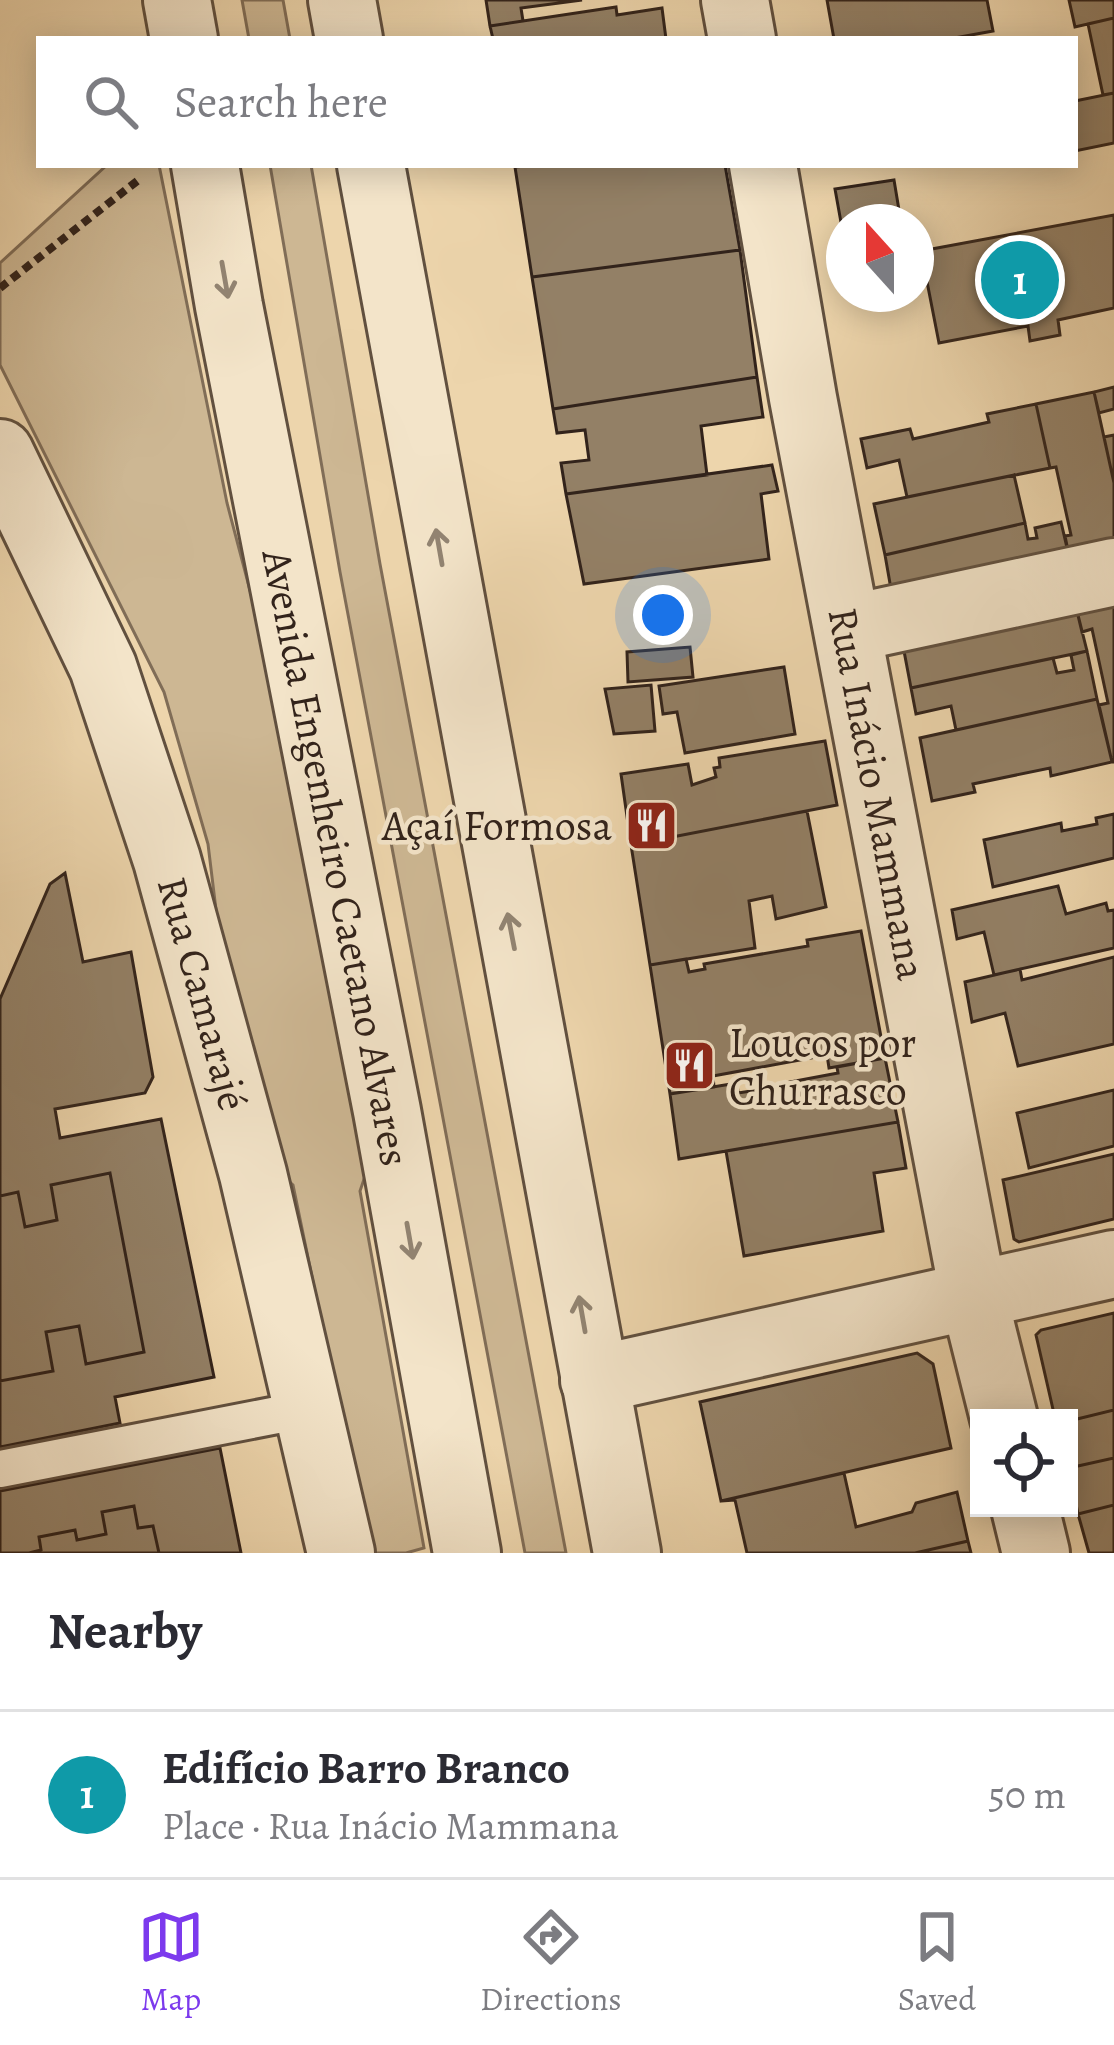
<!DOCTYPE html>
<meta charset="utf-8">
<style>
:root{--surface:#fff;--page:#f7f7f7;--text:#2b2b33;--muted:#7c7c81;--line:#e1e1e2;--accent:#7c3aed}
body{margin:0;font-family:Alegreya,serif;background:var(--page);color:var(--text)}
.controls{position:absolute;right:36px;bottom:36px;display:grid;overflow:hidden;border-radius:0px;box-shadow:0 6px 30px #0003}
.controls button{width:108px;height:108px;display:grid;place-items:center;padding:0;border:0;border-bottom:3px solid var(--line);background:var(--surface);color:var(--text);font:60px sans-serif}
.compass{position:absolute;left:826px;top:204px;width:108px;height:108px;border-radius:50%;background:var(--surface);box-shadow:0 6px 30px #0003;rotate:339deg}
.you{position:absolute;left:663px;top:615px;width:42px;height:42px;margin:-30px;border:9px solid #fff;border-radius:50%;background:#1a73e8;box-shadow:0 0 0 18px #1a73e833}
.badge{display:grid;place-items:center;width:78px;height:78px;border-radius:50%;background:var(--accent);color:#fff;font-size:39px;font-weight:700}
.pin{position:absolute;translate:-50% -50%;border:6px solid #fff;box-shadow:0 3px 12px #0006}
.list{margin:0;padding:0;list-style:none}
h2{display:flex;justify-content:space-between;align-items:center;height:156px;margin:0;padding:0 48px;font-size:51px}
h2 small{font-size:39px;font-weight:400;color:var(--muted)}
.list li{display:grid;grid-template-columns:78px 1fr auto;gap:36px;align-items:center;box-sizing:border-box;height:168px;padding:0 48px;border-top:3px solid var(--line)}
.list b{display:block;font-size:45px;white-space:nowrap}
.list p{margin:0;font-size:39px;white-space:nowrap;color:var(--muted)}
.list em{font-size:39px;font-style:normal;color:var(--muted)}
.icon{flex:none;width:66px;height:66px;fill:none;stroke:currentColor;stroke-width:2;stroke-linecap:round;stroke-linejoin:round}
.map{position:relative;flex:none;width:1114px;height:1553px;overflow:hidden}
.search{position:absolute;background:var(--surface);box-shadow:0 6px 30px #0003;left:36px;right:36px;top:36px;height:132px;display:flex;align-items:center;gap:30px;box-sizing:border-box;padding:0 42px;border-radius:0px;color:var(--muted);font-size:45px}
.sheet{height:324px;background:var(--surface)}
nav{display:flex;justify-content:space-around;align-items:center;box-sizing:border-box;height:168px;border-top:3px solid var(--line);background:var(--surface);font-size:33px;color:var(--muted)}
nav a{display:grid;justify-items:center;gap:6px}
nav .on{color:var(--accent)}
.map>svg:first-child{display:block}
</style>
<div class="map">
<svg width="1114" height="1553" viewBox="0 0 1114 1553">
<rect width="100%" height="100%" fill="#edd5ac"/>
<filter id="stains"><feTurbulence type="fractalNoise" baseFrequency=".00167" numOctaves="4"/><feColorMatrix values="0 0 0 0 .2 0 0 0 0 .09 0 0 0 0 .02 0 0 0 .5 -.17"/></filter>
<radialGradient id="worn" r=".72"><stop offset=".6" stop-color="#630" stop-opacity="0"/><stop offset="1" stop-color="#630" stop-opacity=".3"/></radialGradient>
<path fill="#cdb793" stroke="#806d57" stroke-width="3" d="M 242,0 L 283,0 L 290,39 L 249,39 Z
M 107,165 L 159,165 L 227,503 L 387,1111 L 360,1191 L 424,1548 L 406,1553 L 369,1553 L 293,1185 L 244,1140 L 208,844 L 164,692 L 0,365 L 0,263 Z
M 270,165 L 311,165 L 380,564 L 566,1553 L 525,1553 L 340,572 Z"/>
<path fill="#938066" stroke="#32231b" stroke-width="3" d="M 486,0 L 582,0 L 521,8 L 523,21 L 490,26 Z
M 827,0 L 987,0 L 993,31 L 949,39 L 834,39 Z
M 1069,0 L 1114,0 L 1114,18 L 1075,27 Z
M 616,7 L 617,15 L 662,8 L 666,39 L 493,39 L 490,26 Z
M 1114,18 L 1114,93 L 1103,95 L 1088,24 Z
M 1114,93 L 1114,143 L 1075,151 L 1075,101 Z
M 537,165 L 725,165 L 740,250 L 532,277 L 515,167 Z
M 894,180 L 901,222 L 844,222 L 844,239 L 835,189 Z
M 1114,215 L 1114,308 L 1058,320 L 1060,335 L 1030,341 L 1028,326 L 939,343 L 921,251 Z
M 740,250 L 757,377 L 553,409 L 532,277 Z
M 757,377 L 763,417 L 701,426 L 707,475 L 566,494 L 561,463 L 589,460 L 585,430 L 557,433 L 553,409 Z
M 1114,387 L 1114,409 L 1099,413 L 1094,392 Z
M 1094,392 L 1114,483 L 1114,556 L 1071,565 L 1065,536 L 1071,535 L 1056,467 L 1050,468 L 1036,404 Z
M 1036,404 L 1050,468 L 907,497 L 899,460 L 867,468 L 861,439 L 910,429 L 913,439 L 989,422 L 987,414 Z
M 1114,435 L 1114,483 L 1104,437 Z
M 772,465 L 778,491 L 761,494 L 769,559 L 584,584 L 566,494 Z
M 1014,475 L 1025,523 L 885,555 L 874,504 Z
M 1061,522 L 1071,565 L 891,589 L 885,555 L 1025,523 L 1028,539 L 1037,538 L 1035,528 Z
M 1114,595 L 1114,762 L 1112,762 L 1099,705 L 1108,703 L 1092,629 L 1082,632 L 1075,603 Z
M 1075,603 L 1087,651 L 911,688 L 904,651 L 914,634 Z
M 690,647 L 693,677 L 628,682 L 627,652 Z
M 1087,651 L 1097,699 L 956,730 L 951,706 L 916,714 L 911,688 L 1053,658 L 1057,673 L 1074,670 L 1071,655 Z
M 784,667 L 795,734 L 685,753 L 677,712 L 663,714 L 659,686 Z
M 651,685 L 655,731 L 614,734 L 605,689 Z
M 1097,699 L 1112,762 L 1051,776 L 1050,768 L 973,784 L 975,792 L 932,801 L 920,738 Z
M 825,741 L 837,805 L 631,845 L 621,774 L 688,764 L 692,785 L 716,777 L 714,768 L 720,767 L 719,758 Z
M 807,811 L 826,907 L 776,919 L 772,896 L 749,901 L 755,948 L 650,965 L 631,845 Z
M 1114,814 L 1114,858 L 993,887 L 984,840 L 1061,823 L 1062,831 L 1097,824 L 1096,818 Z
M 65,873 L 83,962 L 131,952 L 153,1077 L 145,1093 L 55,1109 L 60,1138 L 161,1119 L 214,1377 L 115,1397 L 120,1423 L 0,1447 L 0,999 L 50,884 Z
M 1058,886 L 1066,914 L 1106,903 L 1108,911 L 1114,910 L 1114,948 L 994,975 L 984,932 L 957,939 L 952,910 Z
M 861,931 L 885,1058 L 829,1068 L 827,1055 L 713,1076 L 714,1087 L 670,1094 L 650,965 L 686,959 L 689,972 L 705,969 L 704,964 L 808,946 L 807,940 Z
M 1114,957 L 1114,1044 L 1018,1066 L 1005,1013 L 972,1022 L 965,982 L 1020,969 L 1022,980 Z
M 885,1058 L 898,1122 L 679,1159 L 670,1094 L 737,1083 L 738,1093 L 790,1085 L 790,1082 L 838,1073 L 837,1067 Z
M 1114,1090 L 1114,1146 L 1029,1168 L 1017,1113 Z
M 898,1122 L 906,1168 L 874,1173 L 883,1231 L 744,1256 L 726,1151 Z
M 1114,1154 L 1114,1219 L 1019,1242 L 1014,1239 L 1003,1180 Z
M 110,1173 L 144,1352 L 86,1364 L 79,1326 L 46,1332 L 53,1371 L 0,1381 L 0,1196 L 18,1192 L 25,1227 L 57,1220 L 51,1185 Z
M 1114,1313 L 1114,1410 L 1069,1421 L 1055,1418 L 1036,1335 L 1041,1330 Z
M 917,1353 L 933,1364 L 951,1448 L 721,1501 L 700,1402 Z
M 1114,1410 L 1114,1458 L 1069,1468 L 1069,1421 Z
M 220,1448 L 241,1553 L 0,1553 L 0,1491 Z
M 1114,1458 L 1114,1505 L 1078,1514 L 1069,1468 Z
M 844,1473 L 856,1527 L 912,1512 L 916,1503 L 957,1492 L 968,1541 L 915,1553 L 747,1553 L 735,1500 L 721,1501 Z
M 1114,1505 L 1114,1553 L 1089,1553 L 1078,1514 Z
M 134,1506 L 138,1528 L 153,1526 L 159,1553 L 29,1553 L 41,1550 L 39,1537 L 75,1530 L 77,1540 L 106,1534 L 102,1512 Z
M 968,1541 L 971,1553 L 915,1553 Z"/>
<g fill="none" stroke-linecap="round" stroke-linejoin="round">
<defs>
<path id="service" d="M 0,1469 L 308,1409"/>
<g id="minor">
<path d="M 735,0 L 742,39"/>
<path id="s1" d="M 763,165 L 803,398 L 974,1298 L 1004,1418"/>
<path id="s2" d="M 0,453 L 103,667 L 167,860 L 253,1174 L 341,1553"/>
<path d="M 848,629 L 1114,572"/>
<path d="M 594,1380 L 1114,1264"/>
<path d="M 1025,1508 L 1036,1553"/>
</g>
<g id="tertiary">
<path d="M 177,0 L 184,39"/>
<path d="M 342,0 L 349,39"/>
<path id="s3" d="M 205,165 L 229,306 L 387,1111 L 467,1553"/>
<path d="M 371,165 L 627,1553"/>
</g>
</defs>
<use href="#service" stroke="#61503f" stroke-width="42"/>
<use href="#minor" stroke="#61503f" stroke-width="72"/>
<use href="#tertiary" stroke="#61503f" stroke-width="72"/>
<path stroke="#32231b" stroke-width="8" stroke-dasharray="9 6" stroke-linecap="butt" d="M 0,288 L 141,178"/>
<use href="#service" stroke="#f3e4c9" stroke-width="36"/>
<use href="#minor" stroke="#f3e4c9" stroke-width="66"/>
<use href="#tertiary" stroke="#f3e4c9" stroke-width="66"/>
</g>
<defs><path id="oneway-shaft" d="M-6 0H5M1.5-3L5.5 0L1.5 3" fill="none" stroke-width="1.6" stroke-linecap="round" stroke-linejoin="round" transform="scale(3)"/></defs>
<g stroke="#928472">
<use href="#oneway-shaft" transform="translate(225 280) rotate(80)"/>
<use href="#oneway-shaft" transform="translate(439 547) rotate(-100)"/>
<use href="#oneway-shaft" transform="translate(511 931) rotate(-101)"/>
<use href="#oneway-shaft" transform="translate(410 1241) rotate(80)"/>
<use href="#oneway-shaft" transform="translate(582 1314) rotate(-100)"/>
</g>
<defs>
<symbol id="restaurant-square" viewBox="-11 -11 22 22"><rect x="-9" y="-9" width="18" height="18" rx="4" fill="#8f2418" stroke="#f3e4c9"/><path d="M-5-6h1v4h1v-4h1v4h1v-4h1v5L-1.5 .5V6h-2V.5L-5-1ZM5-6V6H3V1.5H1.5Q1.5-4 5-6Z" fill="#fff"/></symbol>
</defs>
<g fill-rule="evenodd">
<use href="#restaurant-square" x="622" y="796" width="59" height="59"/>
<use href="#restaurant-square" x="660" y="1036" width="59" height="59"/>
</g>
<g text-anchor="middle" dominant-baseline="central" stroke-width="9" stroke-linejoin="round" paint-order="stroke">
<g font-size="42" fill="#32231b" stroke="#f3e4c9">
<text stroke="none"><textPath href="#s1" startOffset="639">Rua Inácio Mammana</textPath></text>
<text stroke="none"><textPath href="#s3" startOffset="705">Avenida Engenheiro Caetano Alvares</textPath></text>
<text stroke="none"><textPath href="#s2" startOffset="579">Rua Camarajé</textPath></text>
</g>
<g font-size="42" fill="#32231b" stroke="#f3e4c9" text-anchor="end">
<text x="612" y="825">Açaí Formosa</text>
<text x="729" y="1042" text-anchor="start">Loucos por<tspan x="729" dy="48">Churrasco</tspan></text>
</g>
</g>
<rect width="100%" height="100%" filter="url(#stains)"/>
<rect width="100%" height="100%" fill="url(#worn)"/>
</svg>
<div class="controls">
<button><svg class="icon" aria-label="locate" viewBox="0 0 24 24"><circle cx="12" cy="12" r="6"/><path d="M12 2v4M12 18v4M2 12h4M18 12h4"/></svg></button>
</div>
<svg class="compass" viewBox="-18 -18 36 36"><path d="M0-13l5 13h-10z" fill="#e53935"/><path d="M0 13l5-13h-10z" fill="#7c7c81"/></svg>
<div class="you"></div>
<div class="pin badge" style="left:1020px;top:280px;background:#0f9aa8">1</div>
<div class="search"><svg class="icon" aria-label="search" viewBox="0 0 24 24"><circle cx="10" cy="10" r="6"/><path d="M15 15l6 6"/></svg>Search here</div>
</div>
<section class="sheet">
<h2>Nearby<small></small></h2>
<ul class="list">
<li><span class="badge" style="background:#0f9aa8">1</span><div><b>Edifício Barro Branco</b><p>Place · Rua Inácio Mammana</p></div><em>50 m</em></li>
</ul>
</section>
<nav>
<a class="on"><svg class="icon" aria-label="map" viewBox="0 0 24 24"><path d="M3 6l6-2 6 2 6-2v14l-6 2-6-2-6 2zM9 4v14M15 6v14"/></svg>Map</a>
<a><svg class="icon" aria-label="directions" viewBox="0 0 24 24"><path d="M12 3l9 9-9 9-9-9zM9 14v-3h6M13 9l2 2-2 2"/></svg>Directions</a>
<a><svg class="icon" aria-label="saved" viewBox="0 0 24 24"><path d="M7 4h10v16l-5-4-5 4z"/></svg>Saved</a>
</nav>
